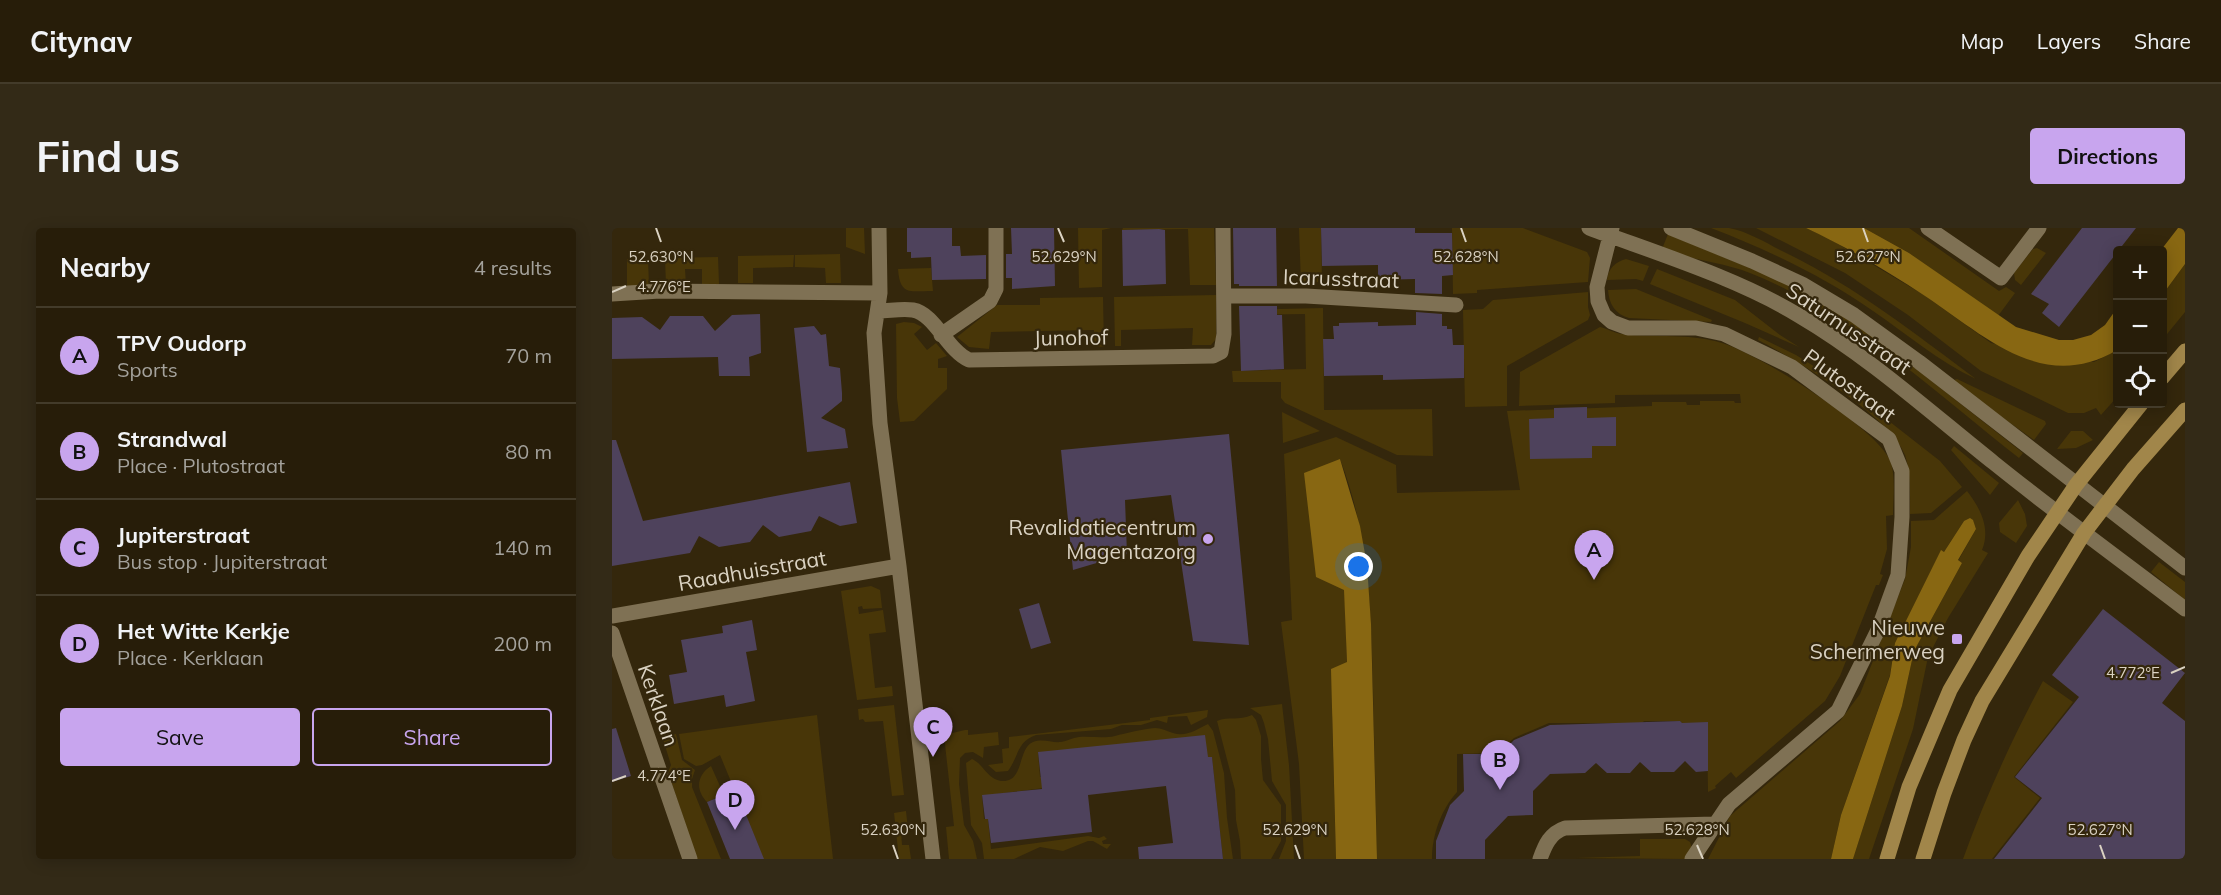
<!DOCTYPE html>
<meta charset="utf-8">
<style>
:root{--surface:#271d09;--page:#332a17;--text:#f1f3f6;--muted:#a4a29c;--line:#433b2a;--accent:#c8a5ee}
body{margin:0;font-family:Mulish,sans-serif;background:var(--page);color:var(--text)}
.controls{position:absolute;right:18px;top:18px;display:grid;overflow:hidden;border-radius:6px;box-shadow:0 3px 15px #0003}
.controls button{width:54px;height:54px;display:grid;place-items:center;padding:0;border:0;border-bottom:2px solid var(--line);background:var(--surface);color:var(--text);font:30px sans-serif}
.you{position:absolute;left:747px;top:339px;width:21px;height:21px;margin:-15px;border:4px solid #fff;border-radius:50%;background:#1a73e8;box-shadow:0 0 0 9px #1a73e833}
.badge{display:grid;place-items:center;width:39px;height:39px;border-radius:50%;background:var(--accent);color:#111;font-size:20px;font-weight:700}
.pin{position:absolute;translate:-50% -50px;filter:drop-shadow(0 2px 3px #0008)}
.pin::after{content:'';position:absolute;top:32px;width:21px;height:18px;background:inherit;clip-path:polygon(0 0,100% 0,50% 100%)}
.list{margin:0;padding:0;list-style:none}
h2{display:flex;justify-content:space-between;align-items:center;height:78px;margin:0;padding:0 24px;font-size:26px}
h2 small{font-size:20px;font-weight:400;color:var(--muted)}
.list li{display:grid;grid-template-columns:39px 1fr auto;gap:18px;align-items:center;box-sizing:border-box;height:96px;padding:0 24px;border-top:2px solid var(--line)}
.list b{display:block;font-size:22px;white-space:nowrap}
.list p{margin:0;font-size:20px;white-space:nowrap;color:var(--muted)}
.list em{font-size:20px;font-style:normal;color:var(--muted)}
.actions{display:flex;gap:12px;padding:18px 24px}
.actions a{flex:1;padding:14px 0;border:2px solid var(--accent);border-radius:6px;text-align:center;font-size:21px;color:var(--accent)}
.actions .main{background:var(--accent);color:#111}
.icon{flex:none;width:33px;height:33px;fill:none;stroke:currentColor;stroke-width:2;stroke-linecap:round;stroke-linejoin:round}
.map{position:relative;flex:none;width:1573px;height:631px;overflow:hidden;border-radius:6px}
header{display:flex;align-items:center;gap:36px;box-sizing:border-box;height:84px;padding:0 30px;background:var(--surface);border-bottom:2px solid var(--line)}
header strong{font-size:28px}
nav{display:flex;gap:33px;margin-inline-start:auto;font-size:21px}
.intro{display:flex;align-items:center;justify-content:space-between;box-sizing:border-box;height:144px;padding:0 36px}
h1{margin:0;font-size:42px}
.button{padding:15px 27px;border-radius:6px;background:var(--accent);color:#111;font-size:21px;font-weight:700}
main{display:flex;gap:36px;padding:0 36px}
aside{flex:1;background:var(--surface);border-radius:6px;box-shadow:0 3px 15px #0003}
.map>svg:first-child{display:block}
</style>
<header>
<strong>Citynav</strong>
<nav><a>Map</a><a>Layers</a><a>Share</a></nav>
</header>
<div class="intro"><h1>Find us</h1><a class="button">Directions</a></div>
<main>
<aside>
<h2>Nearby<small>4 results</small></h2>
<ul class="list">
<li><span class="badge">A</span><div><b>TPV Oudorp</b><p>Sports</p></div><em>70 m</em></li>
<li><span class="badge">B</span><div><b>Strandwal</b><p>Place · Plutostraat</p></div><em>80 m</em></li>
<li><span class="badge">C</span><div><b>Jupiterstraat</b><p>Bus stop · Jupiterstraat</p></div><em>140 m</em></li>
<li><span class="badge">D</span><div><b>Het Witte Kerkje</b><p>Place · Kerklaan</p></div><em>200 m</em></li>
</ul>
<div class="actions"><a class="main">Save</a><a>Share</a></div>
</aside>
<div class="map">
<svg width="1573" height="631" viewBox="0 0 1573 631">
<rect width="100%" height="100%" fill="#34270c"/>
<path fill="#483608" d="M 234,0 L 252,0 L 253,26 L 234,19 Z
M 466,0 L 499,0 L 490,2 L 490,59 L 467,60 Z
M 511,0 L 602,0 L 604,57 L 578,57 L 576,1 L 510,2 Z
M 687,0 L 709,0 L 710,54 L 689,55 Z
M 840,0 L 911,0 L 975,24 L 978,30 L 976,54 L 865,62 L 865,65 L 841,66 Z
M 1099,0 C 1104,0 1111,0 1117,0 C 1134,3 1153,14 1168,22 C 1240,56 1301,104 1364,151 C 1326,133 1296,107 1261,83 C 1211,48 1156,22 1099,0 Z
M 1144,0 L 1194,0 L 1216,10 L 1312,67 L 1379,115 L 1482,134 L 1505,122 L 1505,169 L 1489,187 L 1484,180 L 1472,185 L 1456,185 L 1369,143 L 1296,87 L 1233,45 Z
M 1252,0 L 1297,0 L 1387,63 L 1394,59 L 1403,65 L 1386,88 L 1297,25 Z
M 1056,6 L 1179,57 L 1261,107 L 1411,225 L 1407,230 C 1323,164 1239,85 1138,45 C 1110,34 1079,32 1050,21 Z
M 1425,20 L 1434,25 L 1409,57 L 1403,52 L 1402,45 L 1421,21 Z
M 228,26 L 229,55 L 214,55 L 213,40 L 183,39 L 183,27 Z
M 182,27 L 181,39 L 141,40 L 141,55 L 126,55 L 126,28 Z
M 106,29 L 107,56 L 90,56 L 90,41 L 73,41 L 74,57 L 54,57 L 53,30 Z
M 15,31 L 36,31 L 37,58 L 15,58 Z
M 1014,31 L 1037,38 L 1031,53 L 1024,51 L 995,52 C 996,41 1003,34 1014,31 Z
M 1573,36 L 1573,84 L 1551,111 L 1551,66 Z
M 319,40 L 321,63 C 298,63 288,68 286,41 Z
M 1045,41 L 1123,72 L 1168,107 L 1187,119 L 1133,95 L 1038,56 Z
M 1024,61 L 1100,92 L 1099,94 L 1017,90 C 1003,86 997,76 996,62 Z
M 976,64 L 976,79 L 978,87 L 976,92 L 895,138 L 895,178 L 853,179 L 851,82 L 871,81 L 881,72 Z
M 604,67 L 604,111 L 599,117 L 580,117 L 581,100 L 509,102 L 509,118 L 503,118 L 502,69 Z
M 491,69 L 492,119 L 482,118 L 482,102 L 379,104 L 377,121 L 357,119 L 345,109 L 385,77 L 428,77 L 428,70 Z
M 711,80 L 712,182 L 820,181 L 821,228 L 785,227 L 673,175 L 669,170 L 669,154 L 621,154 L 620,143 L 694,141 L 693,86 L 628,87 L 628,82 Z
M 292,94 L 302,95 L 310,99 L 302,106 L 315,122 L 324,115 L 335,128 L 326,131 L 326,140 L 335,140 L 335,161 L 302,193 L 288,194 L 285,170 L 284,96 Z
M 988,99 C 996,101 1002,105 1010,106 C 1043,110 1078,105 1110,115 C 1147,126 1263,199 1278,232 C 1284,247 1281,271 1281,287 L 1274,288 L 1275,321 L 1268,346 L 1271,347 L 1267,357 L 1264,357 L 1228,448 L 1213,473 L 1124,550 L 1119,544 L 1103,558 L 1104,560 L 1096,564 L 1095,495 L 1070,495 L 1068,493 L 1032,493 L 1030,495 L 937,495 L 902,510 L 886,525 L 845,526 L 845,564 C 829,582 820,607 820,631 L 765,631 C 764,574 762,518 761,461 C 759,382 757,306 728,231 L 735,434 L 720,489 L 724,631 L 692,631 L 687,536 L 669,394 L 680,392 L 672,226 L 724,209 L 784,237 L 785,265 L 908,262 L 895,183 L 1040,178 L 1040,174 L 1074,174 L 1075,177 L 1088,177 L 1088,173 L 1122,173 L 1123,175 L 1129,175 L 1128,166 L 1003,167 L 1003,175 L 907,178 L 908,144 Z
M 1147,109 L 1184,127 L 1227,154 L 1328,233 L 1350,259 L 1319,285 L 1298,286 C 1298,267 1299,245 1293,227 C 1278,188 1183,131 1146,112 Z
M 1345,151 L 1433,193 L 1434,196 L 1422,212 L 1342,155 L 1342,152 Z
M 670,184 L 708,203 L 671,215 Z
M 1459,203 L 1471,203 L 1481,212 L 1464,220 L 1445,221 Z
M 1342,218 L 1387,255 L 1378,267 L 1339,222 Z
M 1355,263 C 1368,280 1379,300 1370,322 L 1376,325 L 1336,390 L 1316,429 L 1301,501 L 1257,631 L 1241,631 L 1290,478 L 1302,423 L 1350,335 L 1346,333 L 1364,301 L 1361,293 L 1352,293 L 1332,324 L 1329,323 L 1283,415 L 1278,447 L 1229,587 L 1219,631 L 1096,631 L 1118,588 L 1228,493 L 1248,466 L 1293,351 L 1299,319 L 1299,293 L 1322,292 Z
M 1406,272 L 1413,286 L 1415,298 L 1404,315 L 1388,304 L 1387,295 Z
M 1547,334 L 1573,354 L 1573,372 L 1539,344 Z
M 259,358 L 268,362 L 270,380 L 251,381 L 250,378 L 246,379 L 247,386 L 271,382 L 274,404 L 257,406 L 263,460 L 280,458 L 281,468 L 245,472 L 229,363 Z
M 1431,453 L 1461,474 L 1402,549 L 1428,570 L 1380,631 L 1351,631 C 1373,570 1400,511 1431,453 Z
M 670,476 L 677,537 L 682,631 L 667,631 L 674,613 L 674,577 L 660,553 L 656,511 L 652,495 L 649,487 L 638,480 Z
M 282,477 L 292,567 L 280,568 L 271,493 L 253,494 L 251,491 L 247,492 L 246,481 Z
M 596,482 L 595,489 L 579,497 L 575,488 L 556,489 L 555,495 L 545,492 L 529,497 L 510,497 L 499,501 L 424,507 C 405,513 406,530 396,543 L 384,544 L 376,537 L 391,535 L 390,521 L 397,520 L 397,509 L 538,492 L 538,490 Z
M 205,487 L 221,631 L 151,631 L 108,527 L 90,537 L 84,538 L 72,531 L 67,506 Z
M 640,487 L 644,492 L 649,508 L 649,531 L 651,552 L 669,577 L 669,613 L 659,631 L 629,631 L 628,613 L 624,592 L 623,562 L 605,493 C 616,488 627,493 640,487 Z
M 596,496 L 601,503 L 612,545 L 615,590 L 621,631 L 611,631 L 600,530 L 426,525 L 428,549 L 431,549 L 432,560 L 370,568 L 372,591 L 376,591 L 379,621 L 476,608 L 487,610 L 492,608 L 495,611 L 490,613 L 491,616 L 499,616 L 495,621 L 481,613 L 476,613 L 451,623 L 428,619 L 402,631 L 372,631 L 370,615 L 359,597 L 354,535 L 360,531 C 372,536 376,554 393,553 C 412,551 406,520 421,514 C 431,510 439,515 449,514 C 455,513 460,510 467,509 C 479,508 491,511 503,508 C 514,505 531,501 543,500 C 549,500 555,503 561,505 C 574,509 584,502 596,496 Z
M 353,502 L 356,502 L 356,507 L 386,504 L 387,517 L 372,519 L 371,530 L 361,524 L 353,525 L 348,530 L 347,556 L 352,597 L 361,613 L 365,631 L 337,631 L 334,599 L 342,598 L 332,507 Z
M 64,506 L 70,532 L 83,542 L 80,551 L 80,559 L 109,631 L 85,631 L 56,544 L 59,537 L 50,508 Z
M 99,538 L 112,567 L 95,574 C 83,562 85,547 99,538 Z
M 294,583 L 296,602 L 289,603 L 290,617 L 297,617 L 299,631 L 287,631 L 282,585 Z
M 1028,611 L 1073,611 L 1078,614 L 1080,621 L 1076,631 L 963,630 L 1028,628 Z"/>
<path fill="#886712" d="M 1194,0 L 1252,0 L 1297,25 L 1404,99 L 1447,112 L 1461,112 L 1479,107 L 1493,97 L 1505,80 L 1505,122 C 1431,166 1373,108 1313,68 C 1275,43 1235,19 1194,0 Z
M 1566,0 L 1573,0 L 1573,36 L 1551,66 L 1550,22 L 1549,22 Z
M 728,231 L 748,298 L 755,337 L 759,396 L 765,631 L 724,631 L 719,441 L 735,434 L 732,362 L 704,349 L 692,245 Z
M 1358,290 L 1361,292 L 1364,301 L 1346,332 L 1350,335 L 1302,423 L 1290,478 L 1241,631 L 1219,631 L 1229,587 L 1278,448 L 1283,415 L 1329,322 L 1332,324 L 1352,293 Z"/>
<path fill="#4e425c" d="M 295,0 L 340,0 L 340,18 L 348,18 L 349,28 L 374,27 L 374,51 L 320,52 L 319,29 L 299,30 L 299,24 L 295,24 Z
M 399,0 L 442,0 L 443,58 L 400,61 L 400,50 L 394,50 L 394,26 L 400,26 Z
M 621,0 L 664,0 L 665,58 L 627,58 L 627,56 L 622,56 Z
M 709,0 L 803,0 L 803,5 L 840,5 L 841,47 L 830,48 L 830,66 L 803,65 L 803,51 L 766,52 L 766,37 L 710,38 Z
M 1470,0 L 1524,0 L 1447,99 L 1430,85 L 1437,76 L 1419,66 Z
M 547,1 L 553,2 L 554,56 L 511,58 L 510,2 Z
M 627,78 L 665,78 L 665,87 L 670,87 L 672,141 L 629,143 Z
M 804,84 L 830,86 L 830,98 L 835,98 L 835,101 L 840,101 L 841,117 L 852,117 L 852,150 L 771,152 L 771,147 L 712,148 L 711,111 L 722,111 L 721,98 L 727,98 L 727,95 L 766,94 L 766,98 L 804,97 Z
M 148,86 L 149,125 L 137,129 L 138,148 L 107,148 L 106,129 L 0,131 L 0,90 L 30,89 L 48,102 L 58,88 L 91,88 L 103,103 L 120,87 Z
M 202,98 L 209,107 L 214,106 L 217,138 L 228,140 L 230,165 L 230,173 L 209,190 L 233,201 L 236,220 L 195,224 L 182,100 Z
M 975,179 L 975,190 L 1004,189 L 1004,218 L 980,218 L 980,230 L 918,231 L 917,191 L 942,190 L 942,180 Z
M 617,206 L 637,417 L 581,413 L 559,267 L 513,272 L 515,326 L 461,342 L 449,222 Z
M 0,212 L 4,212 L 31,293 L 238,254 L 245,295 L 228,298 L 207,288 L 199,303 L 167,309 L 151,297 L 138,314 L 107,319 L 87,308 L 78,325 L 0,338 Z
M 427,375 L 439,415 L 419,421 L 407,381 Z
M 1491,381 L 1573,445 L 1550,475 L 1573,493 L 1573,631 L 1382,631 L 1430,570 L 1403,549 L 1467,469 L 1440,447 Z
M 140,392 L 145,422 L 134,424 L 143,473 L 114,479 L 112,467 L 62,476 L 57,447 L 75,444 L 69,412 L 111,405 L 110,398 Z
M 1068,493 L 1070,495 L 1096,494 L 1096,543 L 1084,544 L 1073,533 L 1062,544 L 1039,544 L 1028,534 L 1018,545 L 995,545 L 984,535 L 973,545 L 938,546 L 921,563 L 921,587 L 896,588 L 873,612 L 873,631 L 824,631 L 824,613 L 838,577 L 852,563 L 851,526 L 888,526 L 902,512 L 938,497 Z
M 4,500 L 19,548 L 0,554 L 0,501 Z
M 593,507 L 596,529 L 600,529 L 611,631 L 527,631 L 526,619 L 561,615 L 554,558 L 476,567 L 480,604 L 379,615 L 376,591 L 373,591 L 370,567 L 430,561 L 426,524 Z
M 124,562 L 152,631 L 118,631 L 95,574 Z"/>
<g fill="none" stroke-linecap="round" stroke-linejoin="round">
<path stroke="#7f7154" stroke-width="15" d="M 267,0 L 268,65 L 262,105 L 268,195 L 287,338 L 321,631
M 977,0 C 1044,25 1125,50 1186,87 C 1256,128 1318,184 1382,235 C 1444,285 1509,332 1573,381
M 1000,0 L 985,59 L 986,73 L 992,87 L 1000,94 L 1016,100 L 1084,100 L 1112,106 L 1180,139 L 1277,211 L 1290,243 L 1290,289 L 1286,347 L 1266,402 L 1226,483 L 1117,576 L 1080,631
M 1059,0 L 1140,33 L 1190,56 L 1242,87 L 1307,134 L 1573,340
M 1316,0 L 1389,50 L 1427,0
M 0,66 L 48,63 L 268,65
M 613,68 L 694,68 L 844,77
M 267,83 C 277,83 290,80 301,82 C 323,86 335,122 357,132 L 601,128 L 609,124 L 612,106 L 611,0
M 329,107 L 378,73 L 384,61 L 384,0
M 0,388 L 287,338
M 0,405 L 78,631
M 928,631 C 933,617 938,605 953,600 L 1102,596"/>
<path stroke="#a1864a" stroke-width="15" d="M 1550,150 L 1573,123
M 1275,631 L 1297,559 L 1338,462 L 1416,328 L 1464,257 L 1529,176
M 1311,631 L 1332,565 L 1352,512 L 1370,473 L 1472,305 L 1521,241 L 1573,182"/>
</g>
<path fill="none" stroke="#dad2c2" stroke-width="2" d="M 44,0 L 49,14M 446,0 L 452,14M 849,0 L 854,14M 1251,0 L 1256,14M 0,64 L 14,58M 1559,445 L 1573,439M 0,553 L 14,548M 281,617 L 286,631M 683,617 L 688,631M 1085,617 L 1091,631M 1488,617 L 1493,631"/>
<g fill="#c8a5ee" stroke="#34270c" stroke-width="2">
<circle cx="596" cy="311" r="6"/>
<rect x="1339" y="405" width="12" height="12" rx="3"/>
</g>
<g text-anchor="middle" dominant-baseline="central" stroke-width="4.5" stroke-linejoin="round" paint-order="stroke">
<g font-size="21" fill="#dad2c2" stroke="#34270c">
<text transform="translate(729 50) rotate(2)">Icarusstraat</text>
<text transform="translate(1237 100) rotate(34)">Saturnusstraat</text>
<text transform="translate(459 109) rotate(-1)">Junohof</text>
<text transform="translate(1238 157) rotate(36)">Plutostraat</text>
<text transform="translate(140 342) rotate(-10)">Raadhuisstraat</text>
<text transform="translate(47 477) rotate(71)">Kerklaan</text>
</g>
<g font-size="21" fill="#dad2c2" stroke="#34270c" text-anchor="end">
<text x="584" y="299">Revalidatiecentrum<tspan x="584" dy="24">Magentazorg</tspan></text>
<text x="1333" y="399">Nieuwe<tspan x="1333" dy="24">Schermerweg</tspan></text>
</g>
</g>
<g font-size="15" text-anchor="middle" fill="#dad2c2" stroke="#34270c" stroke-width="4.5" stroke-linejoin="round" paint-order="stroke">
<text x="49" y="34">52.630°N</text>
<text x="452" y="34">52.629°N</text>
<text x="854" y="34">52.628°N</text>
<text x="1256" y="34">52.627°N</text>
<text x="52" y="64">4.776°E</text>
<text x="1521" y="450">4.772°E</text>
<text x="52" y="553">4.774°E</text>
<text x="281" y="607">52.630°N</text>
<text x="683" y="607">52.629°N</text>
<text x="1085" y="607">52.628°N</text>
<text x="1488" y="607">52.627°N</text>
</g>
</svg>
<div class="controls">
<button>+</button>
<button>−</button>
<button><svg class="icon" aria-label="locate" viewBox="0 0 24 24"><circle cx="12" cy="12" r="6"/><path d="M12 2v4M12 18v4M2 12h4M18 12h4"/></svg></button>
</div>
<div class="you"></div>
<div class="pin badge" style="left:982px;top:352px">A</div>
<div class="pin badge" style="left:888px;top:562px">B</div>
<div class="pin badge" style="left:321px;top:529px">C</div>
<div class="pin badge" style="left:123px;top:602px">D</div>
</div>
</main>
